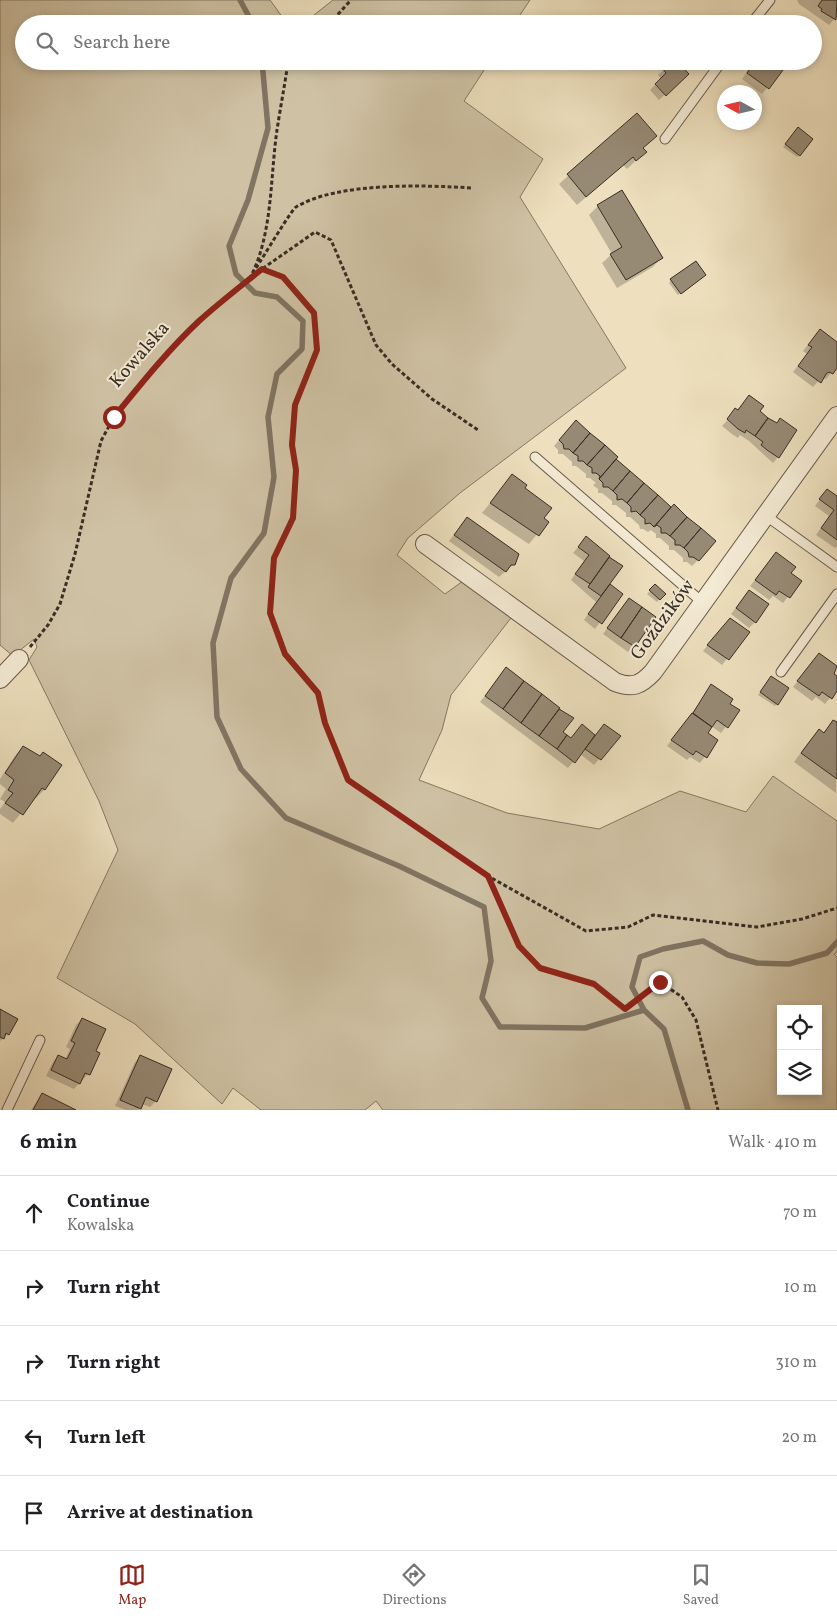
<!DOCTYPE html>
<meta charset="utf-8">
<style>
:root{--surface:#fff;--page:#f2f2f2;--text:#202124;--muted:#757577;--line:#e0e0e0;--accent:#8f2418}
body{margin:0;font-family:Vollkorn,serif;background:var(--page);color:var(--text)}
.controls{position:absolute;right:15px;bottom:15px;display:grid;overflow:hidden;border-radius:0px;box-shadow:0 2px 8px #0003}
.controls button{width:45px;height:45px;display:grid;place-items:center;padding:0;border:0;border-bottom:1px solid var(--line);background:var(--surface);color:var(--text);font:25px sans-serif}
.compass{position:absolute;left:717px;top:85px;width:45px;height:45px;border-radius:50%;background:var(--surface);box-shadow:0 2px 8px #0003;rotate:278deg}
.stop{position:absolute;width:15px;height:15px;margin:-11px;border:4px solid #8f2418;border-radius:50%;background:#fff}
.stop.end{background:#8f2418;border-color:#fff;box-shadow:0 1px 5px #0008}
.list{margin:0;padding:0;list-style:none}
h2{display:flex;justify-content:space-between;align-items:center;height:65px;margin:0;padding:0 20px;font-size:21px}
h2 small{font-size:16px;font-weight:400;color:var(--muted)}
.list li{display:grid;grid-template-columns:32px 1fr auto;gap:15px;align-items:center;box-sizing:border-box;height:75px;padding:0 20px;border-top:1px solid var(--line)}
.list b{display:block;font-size:19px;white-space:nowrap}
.list p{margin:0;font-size:16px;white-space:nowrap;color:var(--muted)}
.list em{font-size:16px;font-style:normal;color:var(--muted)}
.icon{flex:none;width:28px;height:28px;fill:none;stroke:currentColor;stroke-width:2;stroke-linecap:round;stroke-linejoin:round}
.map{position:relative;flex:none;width:837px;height:1110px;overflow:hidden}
.search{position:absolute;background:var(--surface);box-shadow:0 2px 8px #0003;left:15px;right:15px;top:15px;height:55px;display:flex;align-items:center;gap:12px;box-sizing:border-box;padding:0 18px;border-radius:28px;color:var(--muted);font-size:19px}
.sheet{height:440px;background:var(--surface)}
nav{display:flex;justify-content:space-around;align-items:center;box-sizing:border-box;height:70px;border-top:1px solid var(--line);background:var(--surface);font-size:14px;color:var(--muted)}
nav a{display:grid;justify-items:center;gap:2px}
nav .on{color:var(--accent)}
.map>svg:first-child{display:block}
</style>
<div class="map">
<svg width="837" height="1110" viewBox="0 0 837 1110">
<rect width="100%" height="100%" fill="#eee0be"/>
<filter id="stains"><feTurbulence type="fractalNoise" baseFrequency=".004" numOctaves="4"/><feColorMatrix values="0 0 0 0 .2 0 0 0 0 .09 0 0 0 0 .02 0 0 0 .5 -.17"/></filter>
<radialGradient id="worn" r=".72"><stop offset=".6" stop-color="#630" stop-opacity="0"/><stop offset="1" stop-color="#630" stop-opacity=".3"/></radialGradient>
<path fill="#cfc2a4" stroke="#847864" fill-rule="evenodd" d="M 0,0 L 270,0 L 283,18 L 304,23 L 333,0 L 530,0 L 514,24 L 24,24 L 24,61 L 490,61 L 464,101 L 543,159 L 520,197 L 626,368 L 460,493 L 408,538 L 397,555 L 445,594 L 463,581 L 511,618 L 451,695 L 442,730 L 419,780 L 507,813 L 599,829 L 680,791 L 746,812 L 773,776 L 837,821 L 837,952 L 834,954 L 837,957 L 837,1110 L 383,1110 L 376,1101 L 365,1110 L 261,1110 L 233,1088 L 222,1104 L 135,1024 L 57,978 L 118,850 L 99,801 L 29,660 L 37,647 L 34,639 L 13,656 L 0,645 ZM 781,1009 L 818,1009 L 818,1091 L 781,1091 Z"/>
<path fill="#0003" d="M 797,0 L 837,0 L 837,16 L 829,25 L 799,4 Z
M 672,61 L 687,74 L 659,100 L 650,90 L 661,79 L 658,75 Z
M 754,61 L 783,61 L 778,67 L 782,70 L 762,94 L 742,79 Z
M 637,115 L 641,149 L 645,152 L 627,169 L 623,165 L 577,205 L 559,184 Z
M 795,131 L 799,155 L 797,157 L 783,147 Z
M 598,206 L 661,258 L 653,267 L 617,288 L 602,263 L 612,254 L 589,215 Z
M 702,277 L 678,295 L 669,283 L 671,280 Z
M 814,337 L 837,343 L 837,366 L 826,379 L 821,378 L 813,387 L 793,372 L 807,354 L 803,351 Z
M 749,397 L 759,412 L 778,457 L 773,463 L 749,441 L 740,435 L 738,438 L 732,434 L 722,426 Z
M 570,427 L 614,459 L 671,508 L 698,560 L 692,566 L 687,562 L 683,562 L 683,558 L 674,550 L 669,550 L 669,546 L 660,538 L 656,538 L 656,534 L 651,530 L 648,532 L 643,529 L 640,529 L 639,525 L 630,517 L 626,517 L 626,513 L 616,505 L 612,505 L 612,501 L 602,493 L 598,493 L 598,489 L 593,485 L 596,483 L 590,478 L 586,478 L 586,474 L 576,466 L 572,466 L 572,462 L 563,454 L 558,454 L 558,450 L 554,446 Z
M 512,476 L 547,522 L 529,544 L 482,513 Z
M 827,490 L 837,497 L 837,546 L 835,548 L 816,535 L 829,516 L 815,506 Z
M 467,518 L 517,556 L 514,564 L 499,577 L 449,541 Z
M 586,538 L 621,566 L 608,584 L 621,594 L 595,629 L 584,620 L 596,602 L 571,580 L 584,561 L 573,553 Z
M 771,560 L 800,582 L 783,603 L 773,596 L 769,600 L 750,586 Z
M 655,586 L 664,594 L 657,602 L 647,594 Z
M 749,591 L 755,622 L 749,628 L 731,614 Z
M 629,599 L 654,618 L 628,652 L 603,634 Z
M 722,627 L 748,632 L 722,665 L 703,651 Z
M 819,655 L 837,667 L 832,674 L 837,677 L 837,689 L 825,704 L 816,697 L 812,701 L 793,687 Z
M 506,669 L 572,718 L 561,732 L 570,739 L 582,726 L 594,736 L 599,731 L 619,736 L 594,765 L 580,754 L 568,768 L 480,702 Z
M 769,680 L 777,704 L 775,706 L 758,695 Z
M 712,686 L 729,704 L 738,711 L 721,733 L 711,726 L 706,733 L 717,741 L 700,763 L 690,757 L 687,760 L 667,746 Z
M 834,721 L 837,724 L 836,793 L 794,762 L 810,740 L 819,731 L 822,734 Z
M 23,747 L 45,789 L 36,798 L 34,797 L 13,823 L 0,814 L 0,809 L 5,802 L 0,799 L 6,789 L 0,784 L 0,779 L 15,756 Z
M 0,1011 L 8,1034 L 0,1041 Z
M 82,1019 L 94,1052 L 88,1074 L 74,1089 L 46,1076 L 53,1062 L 58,1056 L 65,1060 L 70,1049 L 66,1047 L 76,1025 Z
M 141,1056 L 156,1101 L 150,1107 L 142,1104 L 138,1110 L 126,1110 L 115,1106 L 135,1062 Z
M 42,1094 L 74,1110 L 31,1110 Z"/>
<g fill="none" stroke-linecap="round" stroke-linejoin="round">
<path stroke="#807462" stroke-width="5.5" d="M 240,0 L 253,24
M 262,61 L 268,128 L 248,200 L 229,246 L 236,274 L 255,293 L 277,297 L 303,321 L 302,349 L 277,374 L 268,417 L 274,477 L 264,533 L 231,578 L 213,643 L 217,717 L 241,769 L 286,818 L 399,866 L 484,907 L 491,961 L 482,998 L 500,1027 L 585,1028 L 644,1010 L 664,1029 L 688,1110
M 644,1010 L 632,987 L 640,957 L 663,949 L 703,941 L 728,955 L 757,963 L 789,964 L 827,953 L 837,942"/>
</g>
<path fill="#978a75" stroke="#392d25" d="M 822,0 L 837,0 L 836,20 L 821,11 L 822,9 L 818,6 Z
M 671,61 L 677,61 L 689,74 L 666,96 L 655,84 L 666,73 L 663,69 Z
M 755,61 L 784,61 L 780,67 L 783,70 L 769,89 L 747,73 Z
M 637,113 L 657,136 L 643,148 L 647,152 L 636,161 L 633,157 L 586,197 L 567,174 Z
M 798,127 L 813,139 L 800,156 L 785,144 Z
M 622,190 L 663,258 L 626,280 L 610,254 L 622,247 L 597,205 Z
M 696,261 L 706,275 L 681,294 L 670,279 Z
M 820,329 L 837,342 L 837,368 L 833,374 L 829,372 L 826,374 L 821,383 L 798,366 L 812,347 L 808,345 Z
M 749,395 L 764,406 L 760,411 L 768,418 L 755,436 L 746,430 L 745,433 L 738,429 L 727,419 L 735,408 L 738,410 Z
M 768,418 L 777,423 L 780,418 L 797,430 L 779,458 L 767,450 L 761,445 L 763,442 L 755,436 Z
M 576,420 L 590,433 L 573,453 L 569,449 L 564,449 L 563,444 L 559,440 Z
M 590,433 L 605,445 L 587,465 L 583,461 L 578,461 L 578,456 L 573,453 Z
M 605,445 L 618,457 L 599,479 L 600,476 L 596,473 L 592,473 L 592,468 L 587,465 Z
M 616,459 L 630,471 L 613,491 L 608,487 L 603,487 L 603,483 L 599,479 Z
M 630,471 L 644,483 L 627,503 L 622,499 L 617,500 L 617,495 L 613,491 Z
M 512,474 L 527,485 L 525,488 L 552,508 L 544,518 L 549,522 L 539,536 L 490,503 Z
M 644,483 L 658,495 L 640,515 L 636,511 L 631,512 L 631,507 L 627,503 Z
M 827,489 L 837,496 L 837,540 L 821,528 L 834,510 L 819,499 Z
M 658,495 L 671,507 L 654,527 L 650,523 L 645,524 L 645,519 L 640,515 Z
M 674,504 L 687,517 L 670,536 L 666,533 L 661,533 L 661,528 L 657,525 L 654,527 Z
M 467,517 L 519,554 L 515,565 L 511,565 L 506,572 L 454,535 Z
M 687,517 L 701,528 L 684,548 L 680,545 L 675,545 L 675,540 L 670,536 Z
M 701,528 L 716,541 L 699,561 L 693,557 L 689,557 L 688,552 L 684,548 Z
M 586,536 L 610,556 L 590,584 L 575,574 L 589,555 L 578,547 Z
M 776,552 L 796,567 L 791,573 L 802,581 L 790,598 L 779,591 L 776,595 L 755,580 Z
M 609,557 L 623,566 L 601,596 L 588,587 Z
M 610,584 L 623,594 L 602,624 L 588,614 Z
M 655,584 L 666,594 L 660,600 L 649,590 Z
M 749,590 L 769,604 L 756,623 L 736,608 Z
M 629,598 L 642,607 L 621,638 L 607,628 Z
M 642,607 L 656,617 L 635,647 L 621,638 Z
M 730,618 L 750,632 L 729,660 L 707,645 Z
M 819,653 L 837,666 L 834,674 L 837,676 L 837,691 L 832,699 L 822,692 L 819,696 L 797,681 Z
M 506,667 L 524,681 L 503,709 L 485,696 Z
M 771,676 L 789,688 L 778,705 L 760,692 Z
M 524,681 L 542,694 L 521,723 L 503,709 Z
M 711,684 L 733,699 L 730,704 L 740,710 L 728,728 L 717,720 L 712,727 L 693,713 Z
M 542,694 L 560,708 L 539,736 L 521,723 Z
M 559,709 L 574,718 L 563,732 L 567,735 L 557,749 L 539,736 Z
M 692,713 L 712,727 L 708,733 L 718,740 L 707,758 L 696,751 L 693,755 L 671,740 Z
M 833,720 L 837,722 L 837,779 L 801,753 L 819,729 L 824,733 Z
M 582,724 L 595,735 L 575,763 L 557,749 L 567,735 L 571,738 Z
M 604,724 L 621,736 L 601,760 L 585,749 Z
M 23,746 L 40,756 L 43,752 L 62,765 L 45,790 L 42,788 L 23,815 L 5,803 L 13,793 L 8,790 L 14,780 L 5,773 Z
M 0,1009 L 18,1019 L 9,1035 L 6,1033 L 4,1039 L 0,1037 Z
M 82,1018 L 106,1029 L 96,1051 L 100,1053 L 90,1075 L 85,1073 L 80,1084 L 51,1070 L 58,1055 L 67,1059 L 75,1043 L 71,1041 Z
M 140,1055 L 172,1069 L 157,1102 L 146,1097 L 141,1109 L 120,1100 Z
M 42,1093 L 76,1110 L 33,1110 Z"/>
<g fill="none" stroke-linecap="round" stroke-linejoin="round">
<defs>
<path id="service" d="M 751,24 L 770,0
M 665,139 L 722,61
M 535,457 L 702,602
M 765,515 L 837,567
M 781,672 L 837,594
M 7,1110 L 40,1040"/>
<path id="minor" d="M 425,544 L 615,682 C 632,689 641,685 653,672 L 837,416
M 0,679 L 19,659"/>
</defs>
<use href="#service" stroke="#665a4b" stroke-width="11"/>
<use href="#minor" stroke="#665a4b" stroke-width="20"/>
<path stroke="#392d25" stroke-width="3" stroke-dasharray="4 2.5" stroke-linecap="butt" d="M 329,24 L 351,0
M 256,268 C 262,259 292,209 296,207 C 337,182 425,185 472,188
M 262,269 L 283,277 L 314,313 L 317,350 L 295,405 L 291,445 L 296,470 L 293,518 L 274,558 L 270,613 L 285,654 L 318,693 L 325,723 L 348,780 L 488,876 L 586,931 L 628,927 L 653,915 L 757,927 L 802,919 L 837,908
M 252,276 L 315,232 L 331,240 L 376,345 L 392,364 L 432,399 L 478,430
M 30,647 L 48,625 L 60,604 L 75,554 L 101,441 L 114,417 L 163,358 L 199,321 L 250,278 C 273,234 270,178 277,130 C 280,110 284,89 287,69 L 294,61
M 488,877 L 519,946 L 540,968 L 594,983 L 625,1009 L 660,982 L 682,997 L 696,1020 L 718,1110"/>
<use href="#service" stroke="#f4ebd5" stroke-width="9"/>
<use href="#minor" stroke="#f4ebd5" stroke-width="18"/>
</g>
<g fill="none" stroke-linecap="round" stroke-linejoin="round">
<path stroke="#8f2418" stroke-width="6" d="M 114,417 C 141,384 168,350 199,321 C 219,303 241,286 262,269 L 283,277 L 314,313 L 317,350 L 295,405 L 292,445 L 296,470 L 293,518 L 274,558 L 270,613 L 285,654 L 318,693 L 325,723 L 348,780 L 488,876 L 519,946 L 540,968 L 594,984 L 625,1009 L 660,982"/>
</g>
<g text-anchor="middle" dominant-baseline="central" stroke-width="4" stroke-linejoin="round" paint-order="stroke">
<g font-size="19" fill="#392d25" stroke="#f4ebd5">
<text transform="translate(140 355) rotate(-49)">Kowalska</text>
<text transform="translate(663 620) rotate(-54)">Goździków</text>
</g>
</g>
<rect width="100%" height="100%" filter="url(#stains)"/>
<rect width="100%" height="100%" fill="url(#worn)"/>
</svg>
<div class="controls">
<button><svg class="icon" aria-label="locate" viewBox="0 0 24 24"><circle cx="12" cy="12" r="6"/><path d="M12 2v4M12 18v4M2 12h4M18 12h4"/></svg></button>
<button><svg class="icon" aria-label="layers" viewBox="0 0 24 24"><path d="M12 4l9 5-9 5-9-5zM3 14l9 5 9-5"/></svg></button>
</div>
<svg class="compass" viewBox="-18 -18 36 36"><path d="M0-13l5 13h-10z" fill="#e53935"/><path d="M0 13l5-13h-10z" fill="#757577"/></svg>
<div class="stop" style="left:114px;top:417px"></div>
<div class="stop end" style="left:660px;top:982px"></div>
<div class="search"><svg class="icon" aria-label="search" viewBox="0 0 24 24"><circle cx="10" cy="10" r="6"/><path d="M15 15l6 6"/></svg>Search here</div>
</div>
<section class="sheet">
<h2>6 min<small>Walk · 410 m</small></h2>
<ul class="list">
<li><svg class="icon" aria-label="ahead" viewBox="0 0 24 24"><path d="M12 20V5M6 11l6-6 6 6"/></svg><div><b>Continue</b><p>Kowalska</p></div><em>70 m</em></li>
<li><svg class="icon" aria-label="right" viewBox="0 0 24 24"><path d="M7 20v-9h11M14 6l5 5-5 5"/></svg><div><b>Turn right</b></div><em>10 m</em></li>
<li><svg class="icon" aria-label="right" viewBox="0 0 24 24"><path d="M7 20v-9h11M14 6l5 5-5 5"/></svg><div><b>Turn right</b></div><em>310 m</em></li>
<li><svg class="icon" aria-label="left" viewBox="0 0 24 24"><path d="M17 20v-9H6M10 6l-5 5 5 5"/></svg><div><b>Turn left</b></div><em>20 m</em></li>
<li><svg class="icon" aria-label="arrive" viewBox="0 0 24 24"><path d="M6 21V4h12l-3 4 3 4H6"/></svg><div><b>Arrive at destination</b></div></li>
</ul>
</section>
<nav>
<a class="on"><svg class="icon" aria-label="map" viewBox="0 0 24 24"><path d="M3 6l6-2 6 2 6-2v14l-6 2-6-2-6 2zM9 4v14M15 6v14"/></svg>Map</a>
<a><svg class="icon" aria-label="directions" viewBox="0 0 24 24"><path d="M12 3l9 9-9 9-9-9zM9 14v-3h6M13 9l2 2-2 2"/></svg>Directions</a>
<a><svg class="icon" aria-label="saved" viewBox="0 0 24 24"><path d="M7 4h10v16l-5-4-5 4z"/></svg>Saved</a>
</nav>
